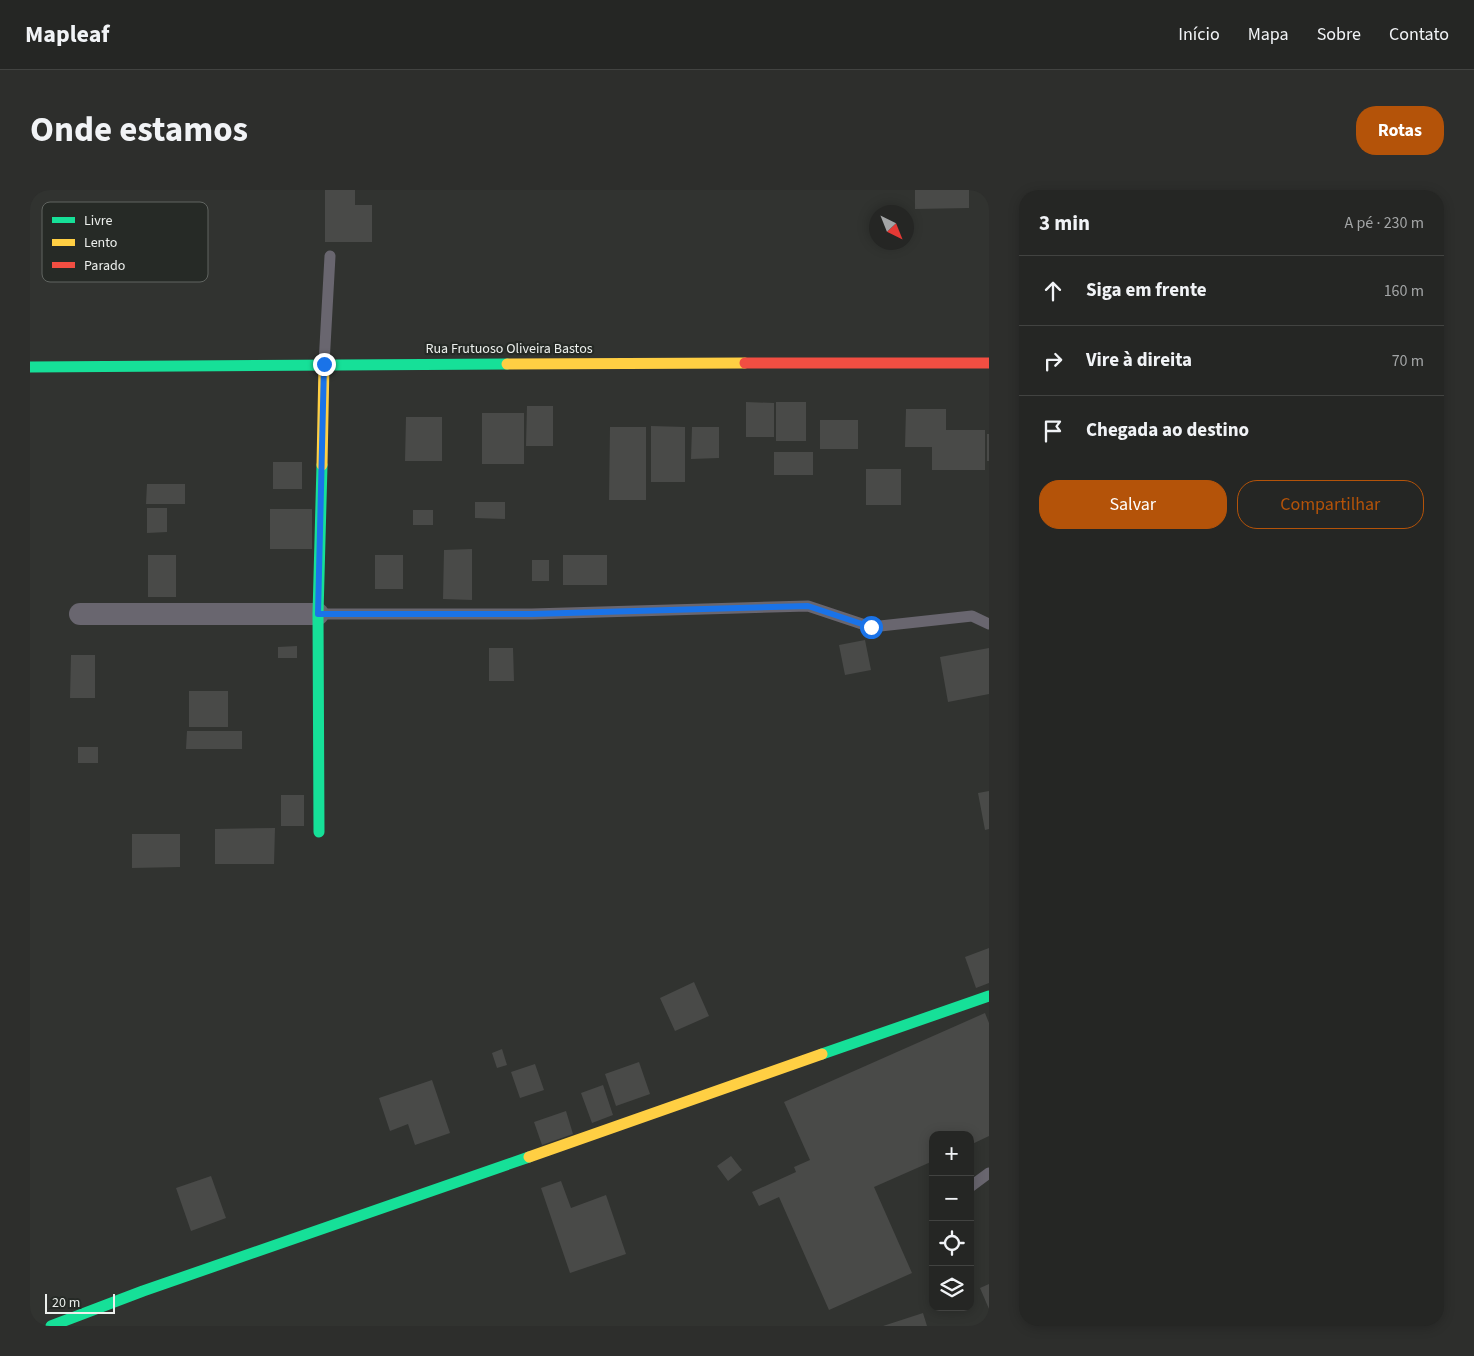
<!DOCTYPE html>
<html lang="pt">
<meta charset="utf-8">
<style>
:root{--surface:#252624;--page:#2d2e2c;--text:#f1f3f6;--muted:#a3a5a6;--line:#424341;--accent:#b45309}
body{margin:0;font-family:"Source Sans 3",sans-serif;background:var(--page);color:var(--text)}
.controls{position:absolute;right:15px;bottom:15px;display:grid;overflow:hidden;border-radius:10px;box-shadow:0 2px 12px #0003}
.controls button{width:45px;height:45px;display:grid;place-items:center;padding:0;border:0;border-bottom:1px solid var(--line);background:var(--surface);color:var(--text);font:25px sans-serif}
.compass{position:absolute;left:839px;top:15px;width:45px;height:45px;border-radius:50%;background:var(--surface);box-shadow:0 2px 12px #0003;rotate:137deg}
.scale{position:absolute;left:15px;bottom:12px;width:70px;box-sizing:border-box;padding-left:5px;border:2px solid #ecefec;border-top:0;font-size:14px;line-height:18px;white-space:nowrap;color:#ecefec;-webkit-text-stroke:4px #262a26;paint-order:stroke}
.stop{position:absolute;width:15px;height:15px;margin:-11px;border:4px solid #1a73e8;border-radius:50%;background:#fff}
.stop.end{background:#1a73e8;border-color:#fff;box-shadow:0 1px 5px #0008}
.list{margin:0;padding:0;list-style:none}
h2{display:flex;justify-content:space-between;align-items:center;height:65px;margin:0;padding:0 20px;font-size:21px}
h2 small{font-size:16px;font-weight:400;color:var(--muted)}
.list li{display:grid;grid-template-columns:32px 1fr auto;gap:15px;align-items:center;box-sizing:border-box;height:70px;padding:0 20px;border-top:1px solid var(--line)}
.list b{display:block;font-size:19px;white-space:nowrap}
.list em{font-size:16px;font-style:normal;color:var(--muted)}
.actions{display:flex;gap:10px;padding:15px 20px}
.actions a{flex:1;padding:11px 0;border:1px solid var(--accent);border-radius:20px;text-align:center;font-size:18px;color:var(--accent)}
.actions .main{background:var(--accent);color:#fff}
.icon{flex:none;width:28px;height:28px;fill:none;stroke:currentColor;stroke-width:2;stroke-linecap:round;stroke-linejoin:round}
.map{position:relative;flex:none;width:959px;height:1136px;overflow:hidden;border-radius:20px}
header{display:flex;align-items:center;gap:30px;box-sizing:border-box;height:70px;padding:0 25px;background:var(--surface);border-bottom:1px solid var(--line)}
header strong{font-size:24px}
nav{display:flex;gap:28px;margin-inline-start:auto;font-size:18px}
.intro{display:flex;align-items:center;justify-content:space-between;box-sizing:border-box;height:120px;padding:0 30px}
h1{margin:0;font-size:35px}
.button{padding:12px 22px;border-radius:20px;background:var(--accent);color:#fff;font-size:18px;font-weight:700}
main{display:flex;gap:30px;padding:0 30px}
aside{flex:1;background:var(--surface);border-radius:20px;box-shadow:0 2px 12px #0003}
.map>svg:first-child{display:block}
</style>
<header>
<strong>Mapleaf</strong>
<nav><a>Início</a><a>Mapa</a><a>Sobre</a><a>Contato</a></nav>
</header>
<div class="intro"><h1>Onde estamos</h1><a class="button">Rotas</a></div>
<main>
<div class="map">
<svg width="959" height="1136" viewBox="0 0 959 1136">
<rect width="100%" height="100%" fill="#313330"/>
<path fill="#494a48" d="M 295,0 L 325,0 L 325,15 L 342,15 L 342,52 L 295,52 Z
M 885,0 L 939,0 L 939,18 L 885,19 Z
M 716,212 L 744,213 L 744,247 L 716,247 Z
M 746,212 L 776,212 L 776,251 L 746,251 Z
M 497,216 L 523,216 L 523,256 L 496,256 Z
M 876,219 L 916,219 L 916,240 L 955,240 L 955,280 L 902,280 L 902,257 L 875,257 Z
M 452,223 L 494,223 L 494,274 L 452,274 Z
M 376,227 L 412,227 L 412,271 L 375,271 Z
M 790,230 L 828,230 L 828,259 L 790,259 Z
M 621,236 L 655,237 L 655,292 L 621,292 Z
M 580,237 L 616,237 L 616,310 L 579,310 Z
M 662,237 L 689,237 L 689,268 L 661,269 Z
M 957,244 L 959,244 L 959,271 L 957,271 Z
M 744,262 L 783,262 L 783,285 L 744,285 Z
M 243,272 L 272,272 L 272,299 L 243,299 Z
M 836,279 L 871,279 L 871,315 L 836,315 Z
M 117,294 L 155,294 L 155,314 L 116,314 Z
M 445,312 L 475,312 L 475,329 L 445,328 Z
M 117,318 L 137,318 L 137,342 L 117,343 Z
M 240,319 L 282,319 L 282,359 L 240,359 Z
M 383,320 L 403,320 L 403,335 L 383,335 Z
M 442,359 L 442,410 L 413,409 L 414,360 Z
M 118,365 L 146,365 L 146,407 L 118,407 Z
M 345,365 L 373,365 L 373,399 L 345,399 Z
M 533,365 L 577,365 L 577,395 L 533,395 Z
M 502,370 L 519,370 L 519,391 L 502,391 Z
M 835,450 L 841,480 L 815,485 L 809,455 Z
M 267,456 L 267,468 L 248,468 L 248,457 Z
M 459,458 L 483,458 L 484,491 L 459,491 Z
M 959,458 L 959,504 L 918,512 L 910,467 Z
M 41,465 L 65,465 L 65,508 L 40,508 Z
M 159,501 L 198,501 L 198,537 L 159,537 Z
M 157,541 L 212,541 L 212,559 L 156,559 Z
M 48,557 L 68,557 L 68,573 L 48,573 Z
M 959,601 L 959,639 L 955,640 L 948,603 Z
M 251,605 L 274,605 L 274,636 L 251,636 Z
M 245,638 L 244,674 L 185,674 L 185,639 Z
M 102,644 L 150,644 L 150,677 L 102,678 Z
M 959,758 L 959,793 L 946,798 L 935,767 Z
M 664,792 L 679,826 L 645,841 L 630,808 Z
M 955,823 L 959,833 L 959,946 L 940,955 L 940,945 L 903,945 L 903,971 L 844,997 L 882,1083 L 799,1120 L 749,1007 L 729,1016 L 722,1002 L 766,982 L 764,977 L 780,970 L 754,912 Z
M 472,859 L 477,875 L 467,878 L 462,863 Z
M 609,872 L 620,904 L 586,916 L 575,884 Z
M 505,874 L 514,900 L 490,908 L 481,882 Z
M 402,890 L 420,943 L 385,955 L 378,934 L 360,941 L 349,908 Z
M 573,895 L 583,925 L 562,933 L 551,903 Z
M 536,921 L 543,944 L 512,955 L 504,932 Z
M 701,966 L 712,980 L 698,991 L 687,976 Z
M 181,986 L 196,1028 L 161,1041 L 146,998 Z
M 531,991 L 541,1018 L 576,1005 L 596,1064 L 540,1083 L 511,998 Z
M 959,1094 L 959,1119 L 950,1098 Z
M 893,1123 L 897,1136 L 853,1136 Z"/>
<g fill="none" stroke-linecap="round" stroke-linejoin="round">
<path stroke="#69666f" stroke-width="11" d="M 294,174 L 300,66
M 288,424 L 502,424 L 778,416 L 841,437 L 942,426 L 959,434
M 940,997 L 959,983"/>
<path stroke="#69666f" stroke-width="22" d="M 50,424 L 288,424"/>
<path stroke="#16e098" stroke-width="11" d="M 0,177 L 477,174
M 289,642 L 288,424 L 292,275
M 792,864 L 959,806
M 21,1136 L 113,1101 L 499,967"/>
<path stroke="#ffcf43" stroke-width="11" d="M 477,174 L 715,173
M 292,275 L 294,174
M 499,967 L 792,864"/>
<path stroke="#f24e42" stroke-width="11" d="M 715,173 L 959,173"/>
</g>
<g fill="none" stroke-linecap="round" stroke-linejoin="round">
<path stroke="#1a73e8" stroke-width="6" d="M 294,174 L 288,424 L 502,424 L 778,416 L 841,437"/>
</g>
<g text-anchor="middle" dominant-baseline="central" stroke-width="4.5" stroke-linejoin="round" paint-order="stroke">
<g font-size="14" fill="#ecefec" stroke="#262a26">
<text x="479" y="159">Rua Frutuoso Oliveira Bastos</text>
</g>
</g>
<rect x="12" y="12" width="166" height="80" rx="8" fill="#262a26" stroke="#616561" stroke-width="1"/>
<rect x="22" y="27" width="23" height="6" fill="#16e098"/>
<rect x="22" y="49" width="23" height="7" fill="#ffcf43"/>
<rect x="22" y="72" width="23" height="6" fill="#f24e42"/>
<g font-size="14" fill="#ecefec">
<text x="54" y="35">Livre</text>
<text x="54" y="57">Lento</text>
<text x="54" y="80">Parado</text>
</g>
</svg>
<div class="controls">
<button>+</button>
<button>−</button>
<button><svg class="icon" aria-label="locate" viewBox="0 0 24 24"><circle cx="12" cy="12" r="6"/><path d="M12 2v4M12 18v4M2 12h4M18 12h4"/></svg></button>
<button><svg class="icon" aria-label="layers" viewBox="0 0 24 24"><path d="M12 4l9 5-9 5-9-5zM3 14l9 5 9-5"/></svg></button>
</div>
<svg class="compass" viewBox="-18 -18 36 36"><path d="M0-13l5 13h-10z" fill="#e53935"/><path d="M0 13l5-13h-10z" fill="#a3a5a6"/></svg>
<div class="scale">20 m</div>
<div class="stop" style="left:841px;top:437px"></div>
<div class="stop end" style="left:294px;top:174px"></div>
</div>
<aside>
<h2>3 min<small>A pé · 230 m</small></h2>
<ul class="list">
<li><svg class="icon" aria-label="ahead" viewBox="0 0 24 24"><path d="M12 20V5M6 11l6-6 6 6"/></svg><div><b>Siga em frente</b></div><em>160 m</em></li>
<li><svg class="icon" aria-label="right" viewBox="0 0 24 24"><path d="M7 20v-9h11M14 6l5 5-5 5"/></svg><div><b>Vire à direita</b></div><em>70 m</em></li>
<li><svg class="icon" aria-label="arrive" viewBox="0 0 24 24"><path d="M6 21V4h12l-3 4 3 4H6"/></svg><div><b>Chegada ao destino</b></div></li>
</ul>
<div class="actions"><a class="main">Salvar</a><a>Compartilhar</a></div>
</aside>
</main>
